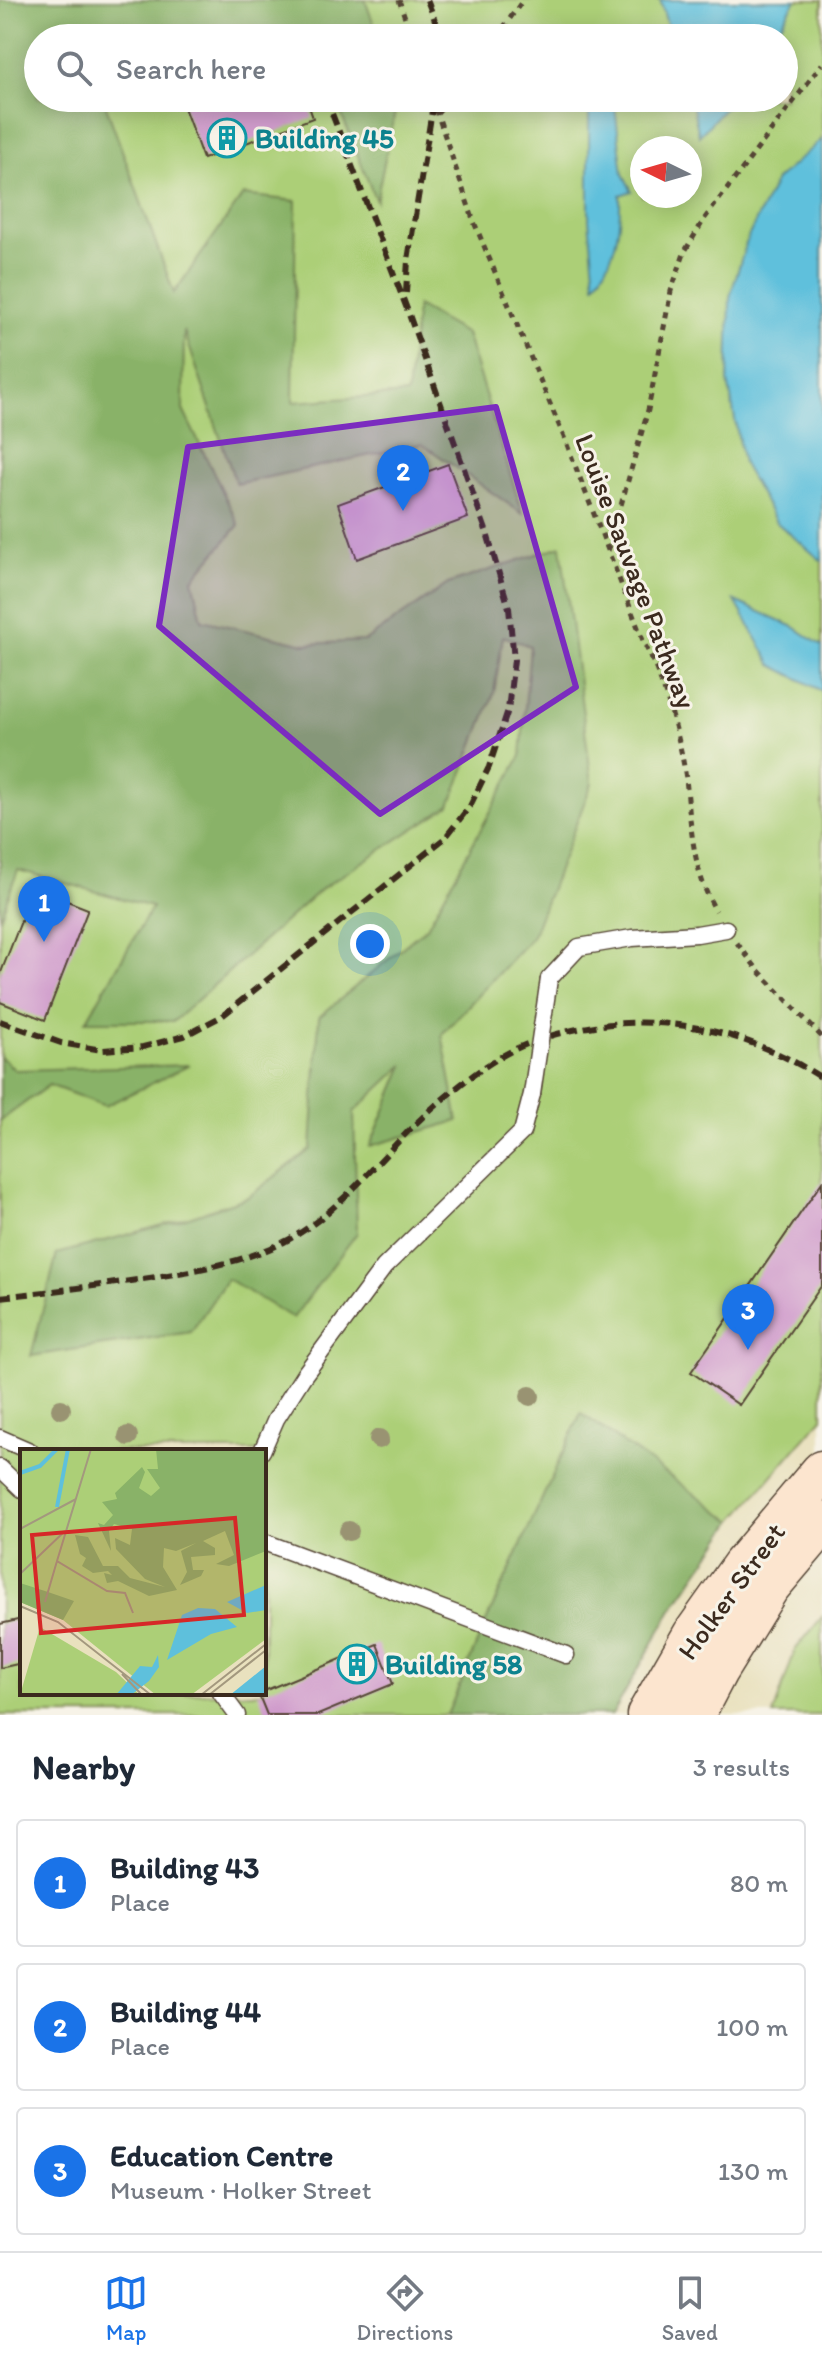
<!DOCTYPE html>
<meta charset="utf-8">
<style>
:root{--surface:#fff;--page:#f6f6f7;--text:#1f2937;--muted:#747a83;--line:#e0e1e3;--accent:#1a73e8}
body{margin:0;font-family:Itim,sans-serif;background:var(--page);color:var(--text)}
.compass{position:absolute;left:630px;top:136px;width:72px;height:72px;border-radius:50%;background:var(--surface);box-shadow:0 4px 20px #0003;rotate:275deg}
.you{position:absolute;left:370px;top:944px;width:28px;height:28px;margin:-20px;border:6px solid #fff;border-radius:50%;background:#1a73e8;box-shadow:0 0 0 12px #1a73e833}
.badge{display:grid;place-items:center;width:52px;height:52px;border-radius:50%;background:var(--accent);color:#fff;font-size:26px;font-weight:700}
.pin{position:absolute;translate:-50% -66px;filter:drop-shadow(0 2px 4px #0008)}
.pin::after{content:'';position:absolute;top:42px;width:28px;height:24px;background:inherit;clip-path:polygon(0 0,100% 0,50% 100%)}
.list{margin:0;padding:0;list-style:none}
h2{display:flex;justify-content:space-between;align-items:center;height:104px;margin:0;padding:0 32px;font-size:34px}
h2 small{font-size:26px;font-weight:400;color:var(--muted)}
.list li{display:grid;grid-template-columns:52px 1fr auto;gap:24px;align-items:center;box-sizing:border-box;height:128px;margin:0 16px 16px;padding:0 16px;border:2px solid var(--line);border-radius:8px}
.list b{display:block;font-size:30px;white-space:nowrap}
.list p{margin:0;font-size:26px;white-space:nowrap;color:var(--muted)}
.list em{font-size:26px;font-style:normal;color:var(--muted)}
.icon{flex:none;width:44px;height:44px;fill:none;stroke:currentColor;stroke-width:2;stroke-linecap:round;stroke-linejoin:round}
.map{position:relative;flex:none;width:822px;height:1715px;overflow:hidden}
.search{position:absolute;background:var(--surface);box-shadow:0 4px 20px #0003;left:24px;right:24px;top:24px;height:88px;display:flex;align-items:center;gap:20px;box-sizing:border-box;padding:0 28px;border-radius:44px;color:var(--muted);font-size:30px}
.sheet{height:536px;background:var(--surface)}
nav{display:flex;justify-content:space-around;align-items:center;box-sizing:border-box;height:112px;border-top:2px solid var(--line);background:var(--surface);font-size:22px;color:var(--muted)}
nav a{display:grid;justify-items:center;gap:4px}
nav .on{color:var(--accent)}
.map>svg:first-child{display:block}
</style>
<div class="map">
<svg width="822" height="1715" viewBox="0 0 822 1715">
<rect width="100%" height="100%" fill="#f7f3e8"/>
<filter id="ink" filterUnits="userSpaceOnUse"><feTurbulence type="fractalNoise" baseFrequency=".0125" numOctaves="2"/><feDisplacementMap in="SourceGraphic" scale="16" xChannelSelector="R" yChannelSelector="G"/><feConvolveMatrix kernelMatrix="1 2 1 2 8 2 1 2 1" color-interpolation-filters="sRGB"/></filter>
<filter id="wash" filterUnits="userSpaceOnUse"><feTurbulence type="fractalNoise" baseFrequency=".006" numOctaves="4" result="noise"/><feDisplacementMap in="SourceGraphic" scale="32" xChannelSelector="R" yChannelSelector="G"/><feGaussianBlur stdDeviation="1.8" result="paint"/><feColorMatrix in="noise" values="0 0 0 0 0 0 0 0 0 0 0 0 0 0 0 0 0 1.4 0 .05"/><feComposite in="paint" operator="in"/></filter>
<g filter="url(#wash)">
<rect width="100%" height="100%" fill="#e9e1be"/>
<path fill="#accf77" stroke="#747c4a" stroke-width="2" fill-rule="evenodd" d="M 0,0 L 822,0 L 822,1418 L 733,1521 L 671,1611 L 612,1715 L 0,1715 ZM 38,38 L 784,38 L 784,98 L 38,98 ZM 642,148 L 690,148 L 690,196 L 642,196 ZM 22,1451 L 264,1451 L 264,1693 L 22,1693 Z
M 822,1617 L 822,1715 L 773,1715 L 795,1650 Z"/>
<path fill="#89b268" stroke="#626e43" stroke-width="2" d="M 0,0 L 365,0 L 379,38 L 311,38 L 309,35 L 300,38 L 38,38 L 38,98 L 103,98 L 174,293 L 243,195 L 296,201 L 293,402 L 407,394 L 417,306 L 466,334 L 523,514 L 422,444 L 236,484 L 184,331 L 183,410 L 239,525 L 193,579 L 202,620 L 305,644 L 365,641 L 448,584 L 561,546 L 592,783 L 532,937 L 442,1034 L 458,1121 L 370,1146 L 404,1065 L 354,1112 L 357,1233 L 293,1318 L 227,1279 L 191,1332 L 31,1356 L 57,1254 L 174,1222 L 248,1197 L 311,1149 L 319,1017 L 427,927 L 521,756 L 530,646 L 503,636 L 494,693 L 450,805 L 321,889 L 174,1021 L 86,1021 L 152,907 L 18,870 L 0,919 Z
M 335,98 L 398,98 L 376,201 Z
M 0,1056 L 15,1070 L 190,1065 L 105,1106 L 49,1085 L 0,1121 Z
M 581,1413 L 733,1521 L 671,1611 L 612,1715 L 447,1715 L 485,1624 Z"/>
<path fill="#5ec0dc" stroke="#4c757d" stroke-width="2" d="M 660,0 L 796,0 L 773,38 L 671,38 Z
M 589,98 L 614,98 L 623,174 L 632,191 L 620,195 C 621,226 615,260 595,284 L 589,220 Z
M 691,98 L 734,98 L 699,136 Z
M 822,139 L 822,561 L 776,522 L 743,464 L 728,381 L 730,297 L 748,237 L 776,180 Z
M 735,601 L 794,627 L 822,646 L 822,691 L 772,665 Z"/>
<g id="blocks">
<path fill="#d09ccc" d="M 192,98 L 306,98 L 313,118 L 203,159 L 182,102 Z
M 448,464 L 468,518 L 357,559 L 338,504 Z
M 34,888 L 88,909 L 45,1020 L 0,1002 L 0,975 Z
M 822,1182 L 822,1285 L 739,1405 L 691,1372 Z
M 22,1619 L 22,1663 L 0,1668 L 0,1624 Z
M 377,1644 L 393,1684 L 318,1715 L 267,1715 L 258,1693 L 264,1693 L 264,1691 Z"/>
</g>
</g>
<g filter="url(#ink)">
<use href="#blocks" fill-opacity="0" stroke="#554536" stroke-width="2"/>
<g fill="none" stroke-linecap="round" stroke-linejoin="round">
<defs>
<path id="lane" d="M 549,979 L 579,947 L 632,938 L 697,934 L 726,929
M 0,1438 L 30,1451
M 262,1451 L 276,1419 L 304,1375 L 384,1267 L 522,1132 L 532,1094
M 0,1468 L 22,1489
M 264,1542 L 566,1655
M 221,1693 L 237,1715"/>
<path id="secondary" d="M 648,1715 L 694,1635 L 743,1566 L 822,1472
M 693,1715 L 716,1671 L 768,1587 L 822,1523"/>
</defs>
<use href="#lane" stroke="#554536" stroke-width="19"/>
<use href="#secondary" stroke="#554536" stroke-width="45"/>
<path stroke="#554536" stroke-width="5" stroke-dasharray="6 6" stroke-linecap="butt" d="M 399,0 L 412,38
M 496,38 L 523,0
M 432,98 L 474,222 L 566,442 L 644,643 C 664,681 680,736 686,779 C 691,824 692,871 716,911
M 437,114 L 450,98
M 608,551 L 648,410 L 671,291 L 685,251 L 705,218 L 822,64
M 737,943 L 758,970 L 822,1037"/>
<use href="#lane" stroke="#fff" stroke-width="16"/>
<use href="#secondary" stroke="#fce5cf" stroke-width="42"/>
<path stroke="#3b2a1e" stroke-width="6" stroke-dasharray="12 6" stroke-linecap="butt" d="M 427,0 L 438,28 L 440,38
M 301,34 L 303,38
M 406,293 L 408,260 L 434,98
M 0,1021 L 61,1043 L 102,1050 L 143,1047 L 184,1036 L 222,1016 L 445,838 L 470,806 L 489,767 L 508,710 L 514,660 L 509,608 L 487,533 L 407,309 L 326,98
M 0,1297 C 54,1291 108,1285 162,1276 C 203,1269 246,1261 284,1242 C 342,1213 387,1147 437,1104 C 463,1082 494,1057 527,1044 C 628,1005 732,1021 822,1078"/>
<defs>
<path id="lane-bridge" d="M 532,1094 L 549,979"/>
</defs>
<use href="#lane-bridge" stroke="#554536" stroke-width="19" stroke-linecap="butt"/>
<use href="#lane-bridge" stroke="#fff" stroke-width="16"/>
</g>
<g fill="#999372">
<circle cx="530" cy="1396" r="10"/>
<circle cx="61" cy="1409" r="10"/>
<circle cx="128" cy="1436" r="10"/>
<circle cx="379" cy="1439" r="10"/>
<circle cx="349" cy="1531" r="10"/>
</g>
</g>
<path fill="#7b2cbf" fill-opacity="0.2" stroke="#7b2cbf" stroke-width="6" stroke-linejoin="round" d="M 496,407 L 576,687 L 380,814 L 159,626 L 188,447 Z"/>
<defs>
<symbol id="building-ring" viewBox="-11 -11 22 22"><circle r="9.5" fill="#f7f3e8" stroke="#0f9aa8" stroke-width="1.5"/><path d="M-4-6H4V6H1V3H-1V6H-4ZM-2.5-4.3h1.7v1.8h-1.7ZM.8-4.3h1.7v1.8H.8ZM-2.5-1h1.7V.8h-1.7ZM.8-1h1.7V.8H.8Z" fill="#0f9aa8"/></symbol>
</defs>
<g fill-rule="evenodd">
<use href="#building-ring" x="205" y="116" width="44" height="44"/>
<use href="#building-ring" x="335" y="1642" width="44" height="44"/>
</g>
<g text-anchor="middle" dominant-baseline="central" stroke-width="6" stroke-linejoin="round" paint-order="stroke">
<g font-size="28" font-weight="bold" fill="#0d838f" stroke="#f7f3e8" text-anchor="start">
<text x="255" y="138">Building 45</text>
<text x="385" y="1664">Building 58</text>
</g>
<g font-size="28" fill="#3b2a1e" stroke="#f7f3e8">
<text transform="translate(636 571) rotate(69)">Louise Sauvage Pathway</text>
<text transform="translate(731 1591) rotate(-54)">Holker Street</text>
</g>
</g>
<g transform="translate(20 1449)">
<rect width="246" height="246" fill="#e9e1be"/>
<path d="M 0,0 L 246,0 L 246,190 L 171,246 L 136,246 L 43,171 L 0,153 ZM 20,178 L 96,223 L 120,246 L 0,246 Z" fill="#accf77"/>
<path d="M 136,0 L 246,0 L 246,102 L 209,117 L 196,115 L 214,106 L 205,82 L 183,92 L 195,99 L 195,106 L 171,108 L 173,121 L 184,121 L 181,127 L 160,136 L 167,123 L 161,102 L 176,94 L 156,102 L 144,99 L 143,118 L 157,141 L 129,147 L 98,132 L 87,134 L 84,124 L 92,126 L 88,122 L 73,124 L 62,117 L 66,109 L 60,105 L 55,86 L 68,88 L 83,117 L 98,117 L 110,129 L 145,138 L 125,130 L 96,100 L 95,89 L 110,96 L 112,80 L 94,75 L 89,82 L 91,102 L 78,74 L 84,76 L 93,66 L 82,53 L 97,50 L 95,44 L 122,18 L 125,23 L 119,39 L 131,47 L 140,39 L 127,20 L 138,20 ZM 0,134 L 28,143 L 54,152 L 43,171 L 0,153 Z" fill="#89b268"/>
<path d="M 246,136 L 246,161 L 227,164 L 207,153 ZM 195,160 L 217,178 L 191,185 L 147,211 L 162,166 L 178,159 ZM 138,206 L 139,218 L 129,232 L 111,246 L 96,246 L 120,217 L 132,218 ZM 246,217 L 246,246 L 210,246 Z" fill="#5ec0dc"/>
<path fill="none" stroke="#5ec0dc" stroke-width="4" d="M 0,24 L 20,17 L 37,0M 37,58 L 48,0"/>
<path fill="none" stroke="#a3987e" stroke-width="2" d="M 71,0 L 37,112 L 87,142 L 105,144 L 113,164M 0,80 L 56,50M 0,125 L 45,82M 25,153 L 37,112M 0,157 L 38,173 L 131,246M 102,225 L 122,246M 181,246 L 246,195M 189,246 L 246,201"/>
<path fill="#d62828" fill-opacity="0.15" stroke="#d62828" stroke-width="4" d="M 215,69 L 224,166 L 21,184 L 12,86 Z"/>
<rect width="246" height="246" fill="none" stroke="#3b2a1e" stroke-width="4"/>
</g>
</svg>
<svg class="compass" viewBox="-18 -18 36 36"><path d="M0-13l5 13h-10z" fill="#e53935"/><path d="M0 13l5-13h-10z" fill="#747a83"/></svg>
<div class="you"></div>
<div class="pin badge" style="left:44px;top:942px">1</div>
<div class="pin badge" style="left:403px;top:511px">2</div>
<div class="pin badge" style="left:748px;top:1350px">3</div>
<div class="search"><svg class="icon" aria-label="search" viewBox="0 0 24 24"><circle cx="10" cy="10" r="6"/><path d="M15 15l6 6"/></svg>Search here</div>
</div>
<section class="sheet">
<h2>Nearby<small>3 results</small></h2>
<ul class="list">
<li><span class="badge">1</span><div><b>Building 43</b><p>Place</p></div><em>80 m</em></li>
<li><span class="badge">2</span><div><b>Building 44</b><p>Place</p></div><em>100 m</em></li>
<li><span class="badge">3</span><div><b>Education Centre</b><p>Museum · Holker Street</p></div><em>130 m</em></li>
</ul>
</section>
<nav>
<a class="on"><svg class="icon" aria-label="map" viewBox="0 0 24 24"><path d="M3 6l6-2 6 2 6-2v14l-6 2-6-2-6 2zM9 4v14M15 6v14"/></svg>Map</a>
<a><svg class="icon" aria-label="directions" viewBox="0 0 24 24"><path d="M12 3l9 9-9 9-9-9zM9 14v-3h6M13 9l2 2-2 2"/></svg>Directions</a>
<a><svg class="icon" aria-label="saved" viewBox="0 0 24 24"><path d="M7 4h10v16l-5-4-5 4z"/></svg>Saved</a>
</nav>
